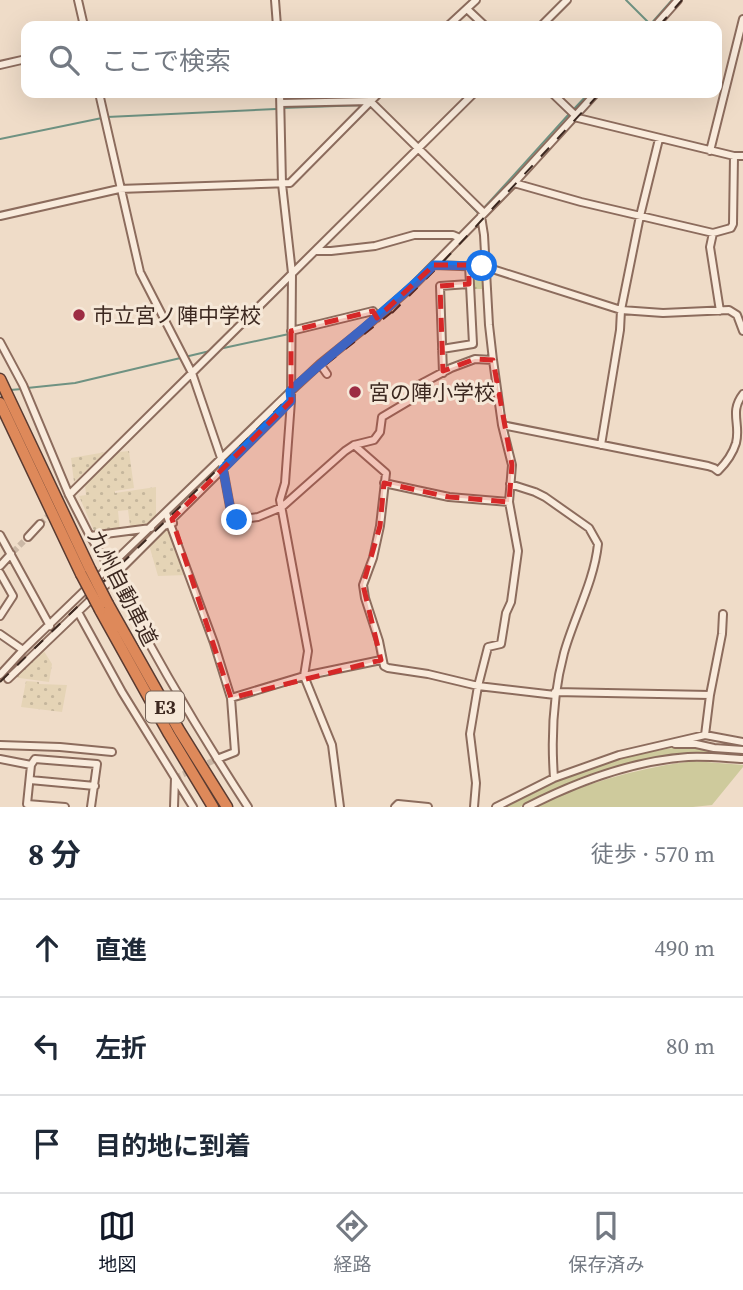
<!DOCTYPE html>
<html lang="ja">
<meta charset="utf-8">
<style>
:root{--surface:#fff;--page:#f2f2f3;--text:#1f2937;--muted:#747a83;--line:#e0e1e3;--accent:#111827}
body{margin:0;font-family:"Source Serif 4","Noto Sans JP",serif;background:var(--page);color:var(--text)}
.stop{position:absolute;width:21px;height:21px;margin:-16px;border:5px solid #1a73e8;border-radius:50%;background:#fff}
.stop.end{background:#1a73e8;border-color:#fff;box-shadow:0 2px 7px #0008}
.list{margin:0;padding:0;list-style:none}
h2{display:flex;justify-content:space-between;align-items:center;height:91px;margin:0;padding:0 28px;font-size:30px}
h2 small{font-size:23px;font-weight:400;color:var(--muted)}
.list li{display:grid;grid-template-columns:46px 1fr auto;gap:21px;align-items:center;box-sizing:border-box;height:98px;padding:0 28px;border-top:2px solid var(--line)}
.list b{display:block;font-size:26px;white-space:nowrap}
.list em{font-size:23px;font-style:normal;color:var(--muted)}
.icon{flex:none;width:38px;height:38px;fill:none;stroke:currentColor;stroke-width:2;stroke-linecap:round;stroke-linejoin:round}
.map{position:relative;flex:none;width:743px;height:807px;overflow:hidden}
.search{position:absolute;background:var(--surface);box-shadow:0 7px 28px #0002;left:21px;right:21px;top:21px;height:77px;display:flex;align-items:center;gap:18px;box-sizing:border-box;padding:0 24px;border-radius:14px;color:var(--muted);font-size:26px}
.sheet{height:385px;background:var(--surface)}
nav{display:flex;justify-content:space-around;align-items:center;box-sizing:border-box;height:98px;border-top:2px solid var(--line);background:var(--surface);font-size:19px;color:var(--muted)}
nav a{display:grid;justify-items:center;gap:4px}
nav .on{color:var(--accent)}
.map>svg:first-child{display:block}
</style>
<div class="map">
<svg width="743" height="807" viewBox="0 0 743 807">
<defs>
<pattern id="farmland-dots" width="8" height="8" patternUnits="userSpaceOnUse" patternTransform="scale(1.75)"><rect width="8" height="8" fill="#e5d4b6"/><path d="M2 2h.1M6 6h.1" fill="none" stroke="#c5b69c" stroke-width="1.8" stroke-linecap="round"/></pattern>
<pattern id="park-tufts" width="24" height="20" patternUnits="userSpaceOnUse" patternTransform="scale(1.75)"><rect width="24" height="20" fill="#ceca9c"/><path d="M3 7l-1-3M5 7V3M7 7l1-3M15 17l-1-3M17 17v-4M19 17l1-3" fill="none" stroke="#b2ae86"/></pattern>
</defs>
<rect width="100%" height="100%" fill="#efdcc8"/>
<path fill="url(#farmland-dots)" d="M 129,451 L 134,488 L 115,491 L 115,493 L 156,487 L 156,517 L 147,526 L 133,528 L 130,525 L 128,510 L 118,511 L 120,531 L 95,533 L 79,496 L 86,495 L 85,485 L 119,452 Z
M 106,452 L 74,482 L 71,458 Z
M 169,527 L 187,575 L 158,576 L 149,545 L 166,528 Z
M 42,648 L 52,664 L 49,682 L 12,677 Z
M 26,681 L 39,682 L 39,684 L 67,685 L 62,712 L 21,707 Z"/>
<path fill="#ceca9c" d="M 688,746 L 720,752 L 739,752 L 739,755 L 690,754 L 654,758 L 606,771 L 534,799 L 520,807 L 500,807 C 559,775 622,754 688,746 Z
M 694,761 L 743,765 L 743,767 L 712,805 L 693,807 L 533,807 C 585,783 637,768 694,761 Z"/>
<path fill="url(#park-tufts)" d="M 472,269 L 484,270 L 484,289 L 472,289 Z"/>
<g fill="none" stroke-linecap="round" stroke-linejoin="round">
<path stroke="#6f9282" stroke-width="2" d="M 626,0 L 650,24
M 649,26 L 672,0
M 282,108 L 364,105
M 573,110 L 589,93
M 107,117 L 276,109
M 0,139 L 102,118
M 442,176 L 479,214 L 459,234
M 483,209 L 569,114
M 405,289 L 455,238
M 362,317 L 374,315
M 315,328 L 326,326
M 219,349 L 289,334
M 27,388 L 75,383 L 210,351
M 10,390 L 22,389"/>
<path stroke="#cbb8a6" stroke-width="6" stroke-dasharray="6 3" stroke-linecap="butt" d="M 40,524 L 69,495
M 13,552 L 28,537
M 175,778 L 217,759"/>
<defs>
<path id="minor" d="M 78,0 L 84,26
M 275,0 L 277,26
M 467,9 L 485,26
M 448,26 L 476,0
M 541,26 L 567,0
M 655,26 L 678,0
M 0,65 L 26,59
M 99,93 L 140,272 L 192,373 L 221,458 L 231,512 L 237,520 L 258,517 L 282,507 L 345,451 L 354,445 L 374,440 L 380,432 L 382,417 L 409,401 L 417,386 L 451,368 L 475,359 L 493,360
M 552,93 L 578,118 L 734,156 L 743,156
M 281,103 L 370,101 L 484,213
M 710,151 L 743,19
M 514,183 L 581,202 L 713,233 L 731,228 L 733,224 L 734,156
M 0,216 L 119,189 L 290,183 L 379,93
M 713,233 L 710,247 L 720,311
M 315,251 L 331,251 L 375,246 L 414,235 L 453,235 L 460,238
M 434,265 L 486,267 L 621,310 L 663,313 L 729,310 L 737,315 L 743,331
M 291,331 L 373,311 L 377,318
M 0,342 L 23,385 L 69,495 L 90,536 L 109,567
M 442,349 L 473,344 L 469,265
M 320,364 L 327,374
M 443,373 L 440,286 L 469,284
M 502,425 L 708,466 L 714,468 L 718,471 C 725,464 733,453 736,443 C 741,424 729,412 743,394
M 354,445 L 386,473 L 380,526 L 373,558 L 363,585 L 365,598 L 379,641 L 384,666 L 388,668 L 428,674 L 478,686 L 555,695
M 601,445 L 620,330 L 621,310 L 640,216 L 659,139
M 384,483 L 449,497 L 509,502
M 510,484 L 535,492 L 545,497 L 589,528 L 598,544 C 594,582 574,617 564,653 C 553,694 551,736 554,778
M 69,495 L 474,93
M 166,513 L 214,643 L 231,698 L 235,752 L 217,759
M 0,535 L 50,626
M 90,536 L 151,528
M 28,537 L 40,524
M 0,566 L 11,554
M 0,573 L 13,596 L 0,616
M 113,584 L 115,575 L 164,526 L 173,523 L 172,519 L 291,401
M 78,612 L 122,692 L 193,807
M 0,634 L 23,650
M 0,675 L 23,650 L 291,391 L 320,364 L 361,331 L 413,286 L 514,183 L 596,93
M 8,679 L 106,585 L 109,583 L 118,586 C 158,662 201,735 248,807
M 555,692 L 710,695
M 231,698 L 304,676 L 308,651 L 280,500 L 285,483 L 291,401 L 292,273 L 282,184 L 280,93
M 705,735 L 710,695 L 722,634 L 723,614
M 675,744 L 696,744 L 714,748 L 743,750
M 0,745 L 60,747 L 112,752
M 0,759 L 31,765 L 35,759 L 97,764 L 91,807
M 31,765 L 27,804 L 65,807
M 30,780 L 95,786
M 174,807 L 175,778
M 340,807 L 332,745 L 304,676 L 381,660
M 395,807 L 398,804 L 428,807
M 474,807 L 476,783 L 470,734 L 478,686 L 488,647 L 501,644 L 506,613 L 511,602 L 518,551 L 509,502 L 512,465 L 502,425 L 493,360 L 489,325 L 484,235 L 481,216
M 496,807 L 554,778 L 619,755 L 705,735 L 743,742
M 527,807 C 576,782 632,761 688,757 C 706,756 725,758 743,759"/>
<path id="highway" d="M 0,379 L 90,569
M 0,403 L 81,574
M 108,604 L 179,730 L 227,807
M 100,610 L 169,734 L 213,807"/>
</defs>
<use href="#minor" stroke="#8c6c5d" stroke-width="10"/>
<use href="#highway" stroke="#5a3b31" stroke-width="13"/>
<use href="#minor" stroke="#f9ebdc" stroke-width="6"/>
<use href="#highway" stroke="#de895a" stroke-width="10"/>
<path stroke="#3c2820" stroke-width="2" stroke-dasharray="12 12" stroke-linecap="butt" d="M 659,26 L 682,0
M 392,313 L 440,265 L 600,93
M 0,682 L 182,505 L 304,382 L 397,308"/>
<defs>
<path id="highway-bridge" d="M 90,569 L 108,604
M 81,574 L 100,610"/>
</defs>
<use href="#highway-bridge" stroke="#5a3b31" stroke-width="13" stroke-linecap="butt"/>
<use href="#highway-bridge" stroke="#de895a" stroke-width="10"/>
</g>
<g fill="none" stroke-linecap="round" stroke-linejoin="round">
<path stroke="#1a73e8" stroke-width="9" d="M 237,520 L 231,512 L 223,469 L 291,401 L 290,391 C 337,348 389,310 434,265 L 482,266"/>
</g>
<path fill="#d62828" fill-opacity="0.2" stroke="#d62828" stroke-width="5" stroke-dasharray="14 9" stroke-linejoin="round" d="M 434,265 L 469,265 L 469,284 L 440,286 L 443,371 L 475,359 L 493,360 L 512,465 L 509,502 L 449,497 L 384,483 L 380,526 L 363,585 L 381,660 L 231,698 L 172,519 L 291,401 L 291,331 L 373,311 L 377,318 Z"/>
<g fill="#9c2c43" stroke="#f6e8d8" stroke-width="2.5">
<circle cx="79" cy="315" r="7"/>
<circle cx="355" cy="392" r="7"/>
</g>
<g text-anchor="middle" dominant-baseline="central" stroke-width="6" stroke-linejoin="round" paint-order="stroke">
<rect fill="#f6e8d8" stroke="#746257" stroke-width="2" x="146" y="691.5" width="38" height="31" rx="5"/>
<g font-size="19" font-weight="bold" fill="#3c2820">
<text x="165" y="707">E3</text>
</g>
<g font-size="21" fill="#3c2820" stroke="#f6e8d8" text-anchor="start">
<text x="93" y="315">市立宮ノ陣中学校</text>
<text x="369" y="392">宮の陣小学校</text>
</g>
<g font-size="21" fill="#3c2820" stroke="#f6e8d8">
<text transform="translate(123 588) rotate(63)">九州自動車道</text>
</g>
</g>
</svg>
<div class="stop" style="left:482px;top:266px"></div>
<div class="stop end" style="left:237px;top:520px"></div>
<div class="search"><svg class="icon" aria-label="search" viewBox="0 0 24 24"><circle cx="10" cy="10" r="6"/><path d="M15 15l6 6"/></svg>ここで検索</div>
</div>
<section class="sheet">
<h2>8 分<small>徒歩 · 570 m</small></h2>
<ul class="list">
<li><svg class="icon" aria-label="ahead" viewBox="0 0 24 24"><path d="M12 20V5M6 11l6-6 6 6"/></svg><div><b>直進</b></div><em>490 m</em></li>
<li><svg class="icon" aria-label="left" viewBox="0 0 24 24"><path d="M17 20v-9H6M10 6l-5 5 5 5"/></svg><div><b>左折</b></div><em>80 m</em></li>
<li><svg class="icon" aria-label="arrive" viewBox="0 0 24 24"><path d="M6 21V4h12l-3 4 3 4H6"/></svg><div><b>目的地に到着</b></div></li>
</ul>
</section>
<nav>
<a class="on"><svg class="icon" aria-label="map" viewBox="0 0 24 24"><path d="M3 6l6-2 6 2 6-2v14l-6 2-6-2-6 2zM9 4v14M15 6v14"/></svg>地図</a>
<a><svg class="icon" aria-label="directions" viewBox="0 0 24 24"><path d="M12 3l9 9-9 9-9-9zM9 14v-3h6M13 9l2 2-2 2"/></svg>経路</a>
<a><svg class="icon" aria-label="saved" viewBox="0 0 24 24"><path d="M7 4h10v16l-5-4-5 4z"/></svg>保存済み</a>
</nav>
